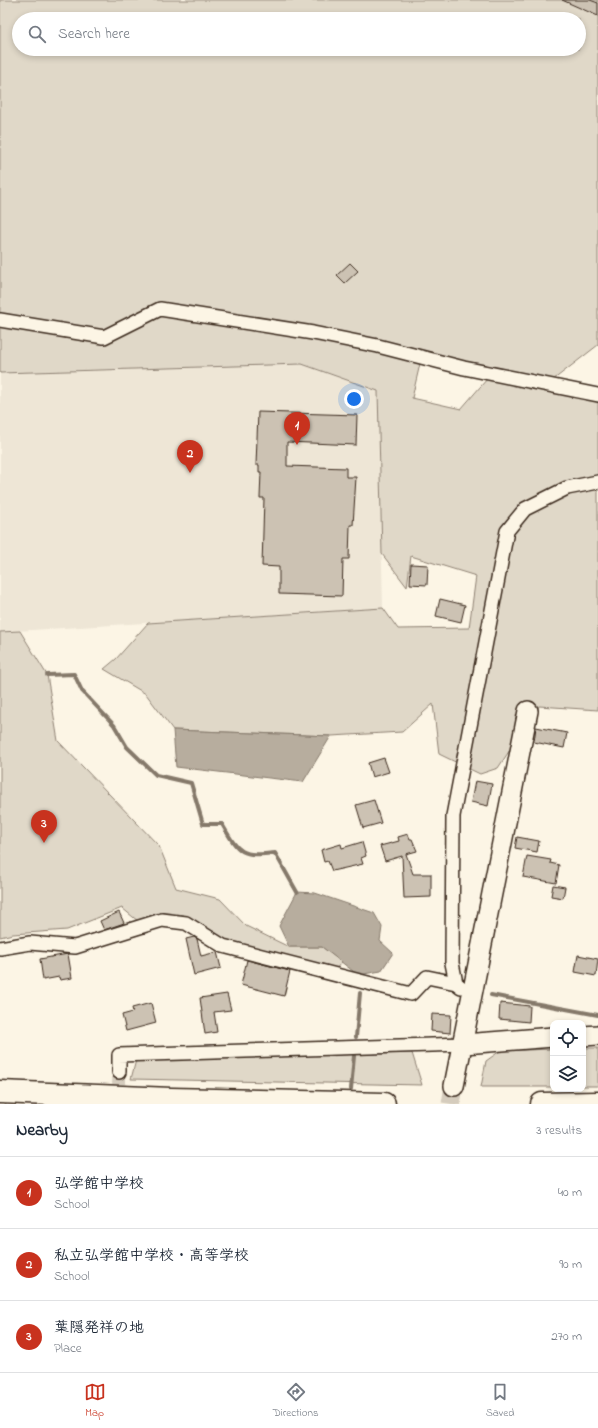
<!DOCTYPE html>
<meta charset="utf-8">
<style>
:root{--surface:#fff;--page:#f2f2f3;--text:#1f2937;--muted:#747a83;--line:#e0e1e3;--accent:#c8321e}
body{margin:0;font-family:"Indie Flower","Klee One",sans-serif;background:var(--page);color:var(--text)}
.controls{position:absolute;right:12px;bottom:12px;display:grid;overflow:hidden;border-radius:8px;box-shadow:0 2px 6px #0003}
.controls button{width:36px;height:36px;display:grid;place-items:center;padding:0;border:0;border-bottom:1px solid var(--line);background:var(--surface);color:var(--text);font:20px sans-serif}
.you{position:absolute;left:354px;top:399px;width:14px;height:14px;margin:-10px;border:3px solid #fff;border-radius:50%;background:#1a73e8;box-shadow:0 0 0 6px #1a73e833}
.badge{display:grid;place-items:center;width:26px;height:26px;border-radius:50%;background:var(--accent);color:#fff;font-size:13px;font-weight:700}
.pin{position:absolute;translate:-50% -33px;filter:drop-shadow(0 1px 2px #0008)}
.pin::after{content:'';position:absolute;top:21px;width:14px;height:12px;background:inherit;clip-path:polygon(0 0,100% 0,50% 100%)}
.list{margin:0;padding:0;list-style:none}
h2{display:flex;justify-content:space-between;align-items:center;height:52px;margin:0;padding:0 16px;font-size:17px}
h2 small{font-size:13px;font-weight:400;color:var(--muted)}
.list li{display:grid;grid-template-columns:26px 1fr auto;gap:12px;align-items:center;box-sizing:border-box;height:72px;padding:0 16px;border-top:1px solid var(--line)}
.list b{display:block;font-size:15px;white-space:nowrap}
.list p{margin:0;font-size:13px;white-space:nowrap;color:var(--muted)}
.list em{font-size:13px;font-style:normal;color:var(--muted)}
.icon{flex:none;width:22px;height:22px;fill:none;stroke:currentColor;stroke-width:2;stroke-linecap:round;stroke-linejoin:round}
.map{position:relative;flex:none;width:598px;height:1104px;overflow:hidden}
.search{position:absolute;background:var(--surface);box-shadow:0 2px 6px #0003;left:12px;right:12px;top:12px;height:44px;display:flex;align-items:center;gap:10px;box-sizing:border-box;padding:0 14px;border-radius:22px;color:var(--muted);font-size:15px}
.sheet{height:268px;background:var(--surface)}
nav{display:flex;justify-content:space-around;align-items:center;box-sizing:border-box;height:56px;border-top:1px solid var(--line);background:var(--surface);font-size:11px;color:var(--muted)}
nav a{display:grid;justify-items:center;gap:2px}
nav .on{color:var(--accent)}
.map>svg:first-child{display:block}
</style>
<div class="map">
<svg width="598" height="1104" viewBox="0 0 598 1104">
<rect width="100%" height="100%" fill="#fcf5e5"/>
<filter id="ink" filterUnits="userSpaceOnUse"><feTurbulence type="fractalNoise" baseFrequency=".025" numOctaves="2"/><feDisplacementMap in="SourceGraphic" scale="8" xChannelSelector="R" yChannelSelector="G"/><feConvolveMatrix kernelMatrix="1 2 1 2 8 2 1 2 1" color-interpolation-filters="sRGB"/></filter>
<g filter="url(#ink)">
<path fill="#eee6d6" d="M 302,364 L 378,391 L 383,608 L 0,632 L 0,373 Z"/>
<path fill="#e0d8c8" stroke="#8e8173" fill-rule="evenodd" d="M 0,0 L 598,0 L 598,345 L 553,380 L 598,389 L 598,710 L 539,706 L 498,768 L 480,774 L 439,754 L 433,704 L 402,732 L 331,736 L 173,730 L 146,694 L 104,669 L 116,659 L 148,623 L 383,608 L 398,629 L 469,628 L 476,576 L 411,556 L 407,587 L 382,554 L 378,391 L 302,364 L 0,373 ZM 19,19 L 579,19 L 579,49 L 19,49 ZM 423,351 L 494,371 L 461,409 L 412,398 Z
M 20,631 L 47,675 L 58,741 L 159,846 L 176,888 L 220,899 L 246,926 L 289,947 L 322,947 L 342,962 L 331,974 L 223,946 L 186,923 L 144,926 L 122,908 L 67,930 L 13,934 L 0,937 L 0,632 Z
M 583,1048 L 598,1048 L 598,1086 L 583,1086 Z
M 553,1049 L 553,1087 L 481,1087 L 486,1061 L 500,1051 Z
M 412,1053 L 422,1085 L 131,1079 L 136,1060 Z"/>
<path fill="#b7ad9e" stroke="#85796b" d="M 173,730 L 331,736 L 303,782 L 176,767 Z
M 297,892 L 315,893 L 374,913 L 382,927 L 380,941 L 393,953 L 381,971 L 358,975 L 322,947 L 289,947 L 279,926 Z"/>
<g fill="none" stroke-linecap="round" stroke-linejoin="round">
<path stroke="#85796b" stroke-width="4" d="M 47,675 L 74,674 L 82,691 L 114,725 L 127,747 L 156,775 L 191,783 L 203,824 L 222,824 C 239,853 240,857 275,853 L 297,892
M 491,995 L 598,1015
M 356,1037 L 360,993
M 351,1089 L 354,1056"/>
</g>
<path fill="#ccc2b3" stroke="#3b2a1e" d="M 562,0 L 590,0 L 598,3 L 598,16 Z
M 350,263 L 358,271 L 345,283 L 337,275 Z
M 258,412 L 357,415 L 356,445 L 287,442 L 287,466 L 346,468 L 346,477 L 356,477 L 353,525 L 350,525 L 349,559 L 343,559 L 342,596 L 279,594 L 279,567 L 262,566 L 264,498 L 260,498 L 261,472 L 259,472 L 259,465 L 256,465 Z
M 411,564 L 428,565 L 427,585 L 410,584 Z
M 440,599 L 465,605 L 461,622 L 436,616 Z
M 536,727 L 567,733 L 564,748 L 534,742 Z
M 384,758 L 389,772 L 372,777 L 368,763 Z
M 475,781 L 492,784 L 488,806 L 471,802 Z
M 374,800 L 381,823 L 363,828 L 356,805 Z
M 408,834 L 410,839 L 412,839 L 417,851 L 406,854 L 413,874 L 431,874 L 431,897 L 404,898 L 402,856 L 385,861 L 380,846 L 399,841 L 398,837 Z
M 517,837 L 539,841 L 537,852 L 515,848 Z
M 362,842 L 366,856 L 361,858 L 363,864 L 332,871 L 328,861 L 324,862 L 321,850 L 341,844 L 342,848 Z
M 527,856 L 551,860 L 550,863 L 559,865 L 556,883 L 523,877 Z
M 553,885 L 565,887 L 563,898 L 551,896 Z
M 119,912 L 124,923 L 104,930 L 100,921 Z
M 194,937 L 197,939 L 201,956 L 217,952 L 221,968 L 194,975 L 186,939 Z
M 68,954 L 72,978 L 60,980 L 59,977 L 43,980 L 40,959 Z
M 578,955 L 598,959 L 596,976 L 575,972 Z
M 247,960 L 290,971 L 284,996 L 241,985 Z
M 227,994 L 231,1010 L 214,1012 L 217,1032 L 205,1034 L 200,998 Z
M 151,1003 L 156,1023 L 126,1031 L 122,1015 L 133,1012 L 132,1008 Z
M 500,1003 L 530,1006 L 529,1022 L 499,1019 Z
M 432,1014 L 451,1015 L 450,1033 L 431,1031 Z"/>
<g fill="none" stroke-linecap="round" stroke-linejoin="round">
<path stroke="#d5ccbd" stroke-width="13" stroke-dasharray="13 6" stroke-linecap="butt" d="M 118,1103 L 119,1072"/>
<path stroke="#d5ccbd" stroke-width="19" stroke-dasharray="19 10" stroke-linecap="butt" d="M 451,1104 L 454,1086"/>
<defs>
<path id="street" d="M 0,320 L 104,337 L 160,309 L 313,333 L 378,346 L 464,368 L 598,395
M 0,948 L 30,943 L 75,947 L 162,920 L 186,923 L 223,946 L 411,994 L 427,977 L 456,983 L 461,987
M 456,983 L 452,963 L 453,816 L 507,531 L 525,509 L 567,488 L 598,482
M 119,1072 L 119,1055 L 464,1044"/>
<path id="secondary" d="M 583,1036 L 598,1035
M 464,1044 L 553,1037
M 454,1086 L 528,711"/>
<path id="highway" d="M 0,1092 L 171,1099 L 384,1104
M 542,1104 L 598,1103"/>
</defs>
<use href="#street" stroke="#3b2a1e" stroke-width="16"/>
<use href="#secondary" stroke="#3b2a1e" stroke-width="22"/>
<use href="#highway" stroke="#3b2a1e" stroke-width="25"/>
<use href="#street" stroke="#fcf5e5" stroke-width="13"/>
<use href="#secondary" stroke="#fcf5e5" stroke-width="19"/>
<use href="#highway" stroke="#fcf5e5" stroke-width="22"/>
</g>
</g>
</svg>
<div class="controls">
<button><svg class="icon" aria-label="locate" viewBox="0 0 24 24"><circle cx="12" cy="12" r="6"/><path d="M12 2v4M12 18v4M2 12h4M18 12h4"/></svg></button>
<button><svg class="icon" aria-label="layers" viewBox="0 0 24 24"><path d="M12 4l9 5-9 5-9-5zM3 14l9 5 9-5"/></svg></button>
</div>
<div class="you"></div>
<div class="pin badge" style="left:297px;top:445px">1</div>
<div class="pin badge" style="left:190px;top:473px">2</div>
<div class="pin badge" style="left:44px;top:843px">3</div>
<div class="search"><svg class="icon" aria-label="search" viewBox="0 0 24 24"><circle cx="10" cy="10" r="6"/><path d="M15 15l6 6"/></svg>Search here</div>
</div>
<section class="sheet">
<h2>Nearby<small>3 results</small></h2>
<ul class="list">
<li><span class="badge">1</span><div><b>弘学館中学校</b><p>School</p></div><em>40 m</em></li>
<li><span class="badge">2</span><div><b>私立弘学館中学校・高等学校</b><p>School</p></div><em>90 m</em></li>
<li><span class="badge">3</span><div><b>葉隠発祥の地</b><p>Place</p></div><em>270 m</em></li>
</ul>
</section>
<nav>
<a class="on"><svg class="icon" aria-label="map" viewBox="0 0 24 24"><path d="M3 6l6-2 6 2 6-2v14l-6 2-6-2-6 2zM9 4v14M15 6v14"/></svg>Map</a>
<a><svg class="icon" aria-label="directions" viewBox="0 0 24 24"><path d="M12 3l9 9-9 9-9-9zM9 14v-3h6M13 9l2 2-2 2"/></svg>Directions</a>
<a><svg class="icon" aria-label="saved" viewBox="0 0 24 24"><path d="M7 4h10v16l-5-4-5 4z"/></svg>Saved</a>
</nav>
